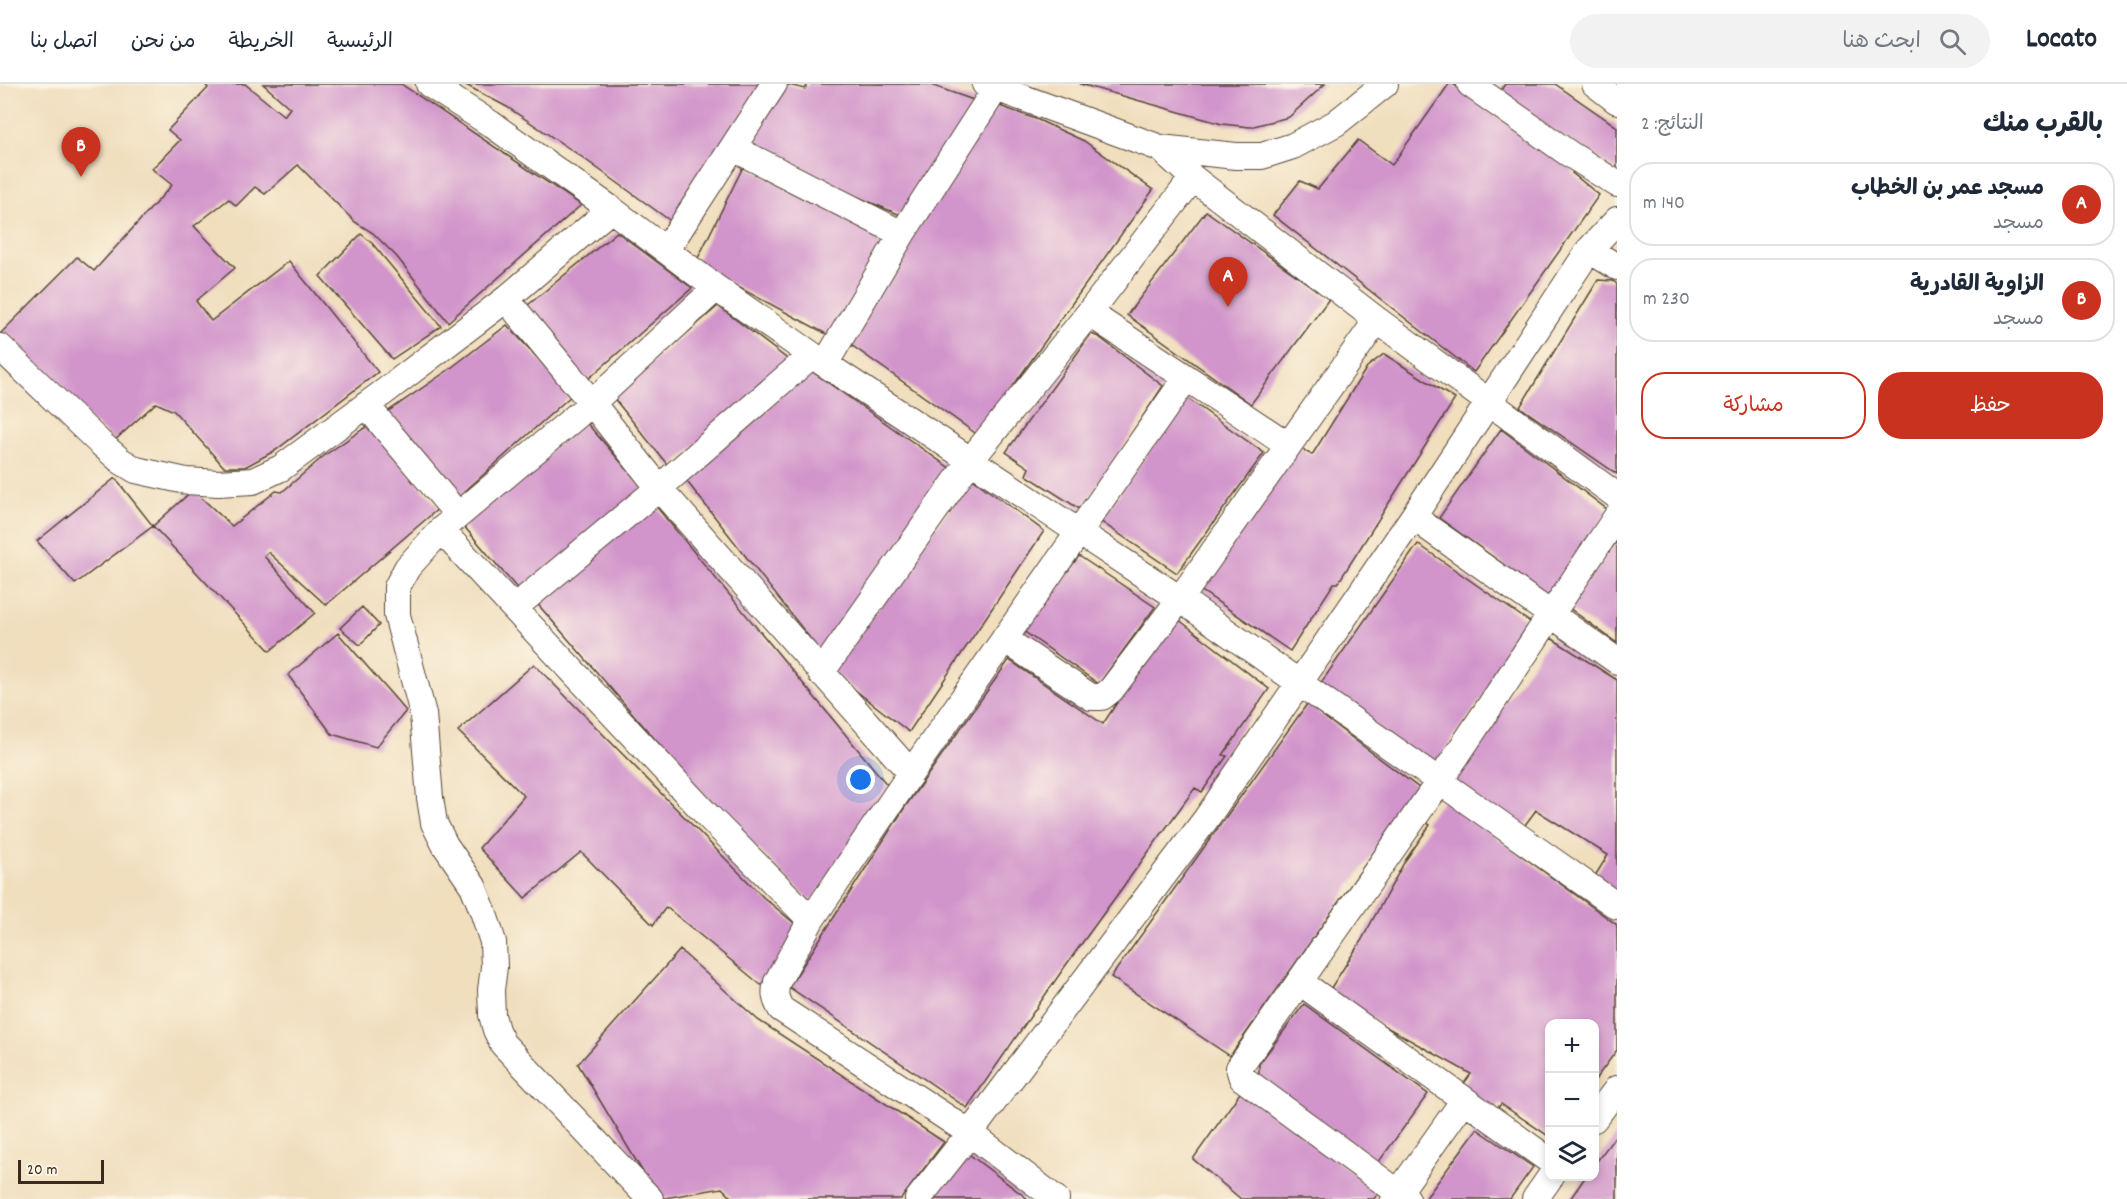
<!DOCTYPE html>
<html lang="ar">
<meta charset="utf-8">
<style>
:root{--surface:#fff;--page:#f2f2f3;--text:#1f2937;--muted:#747a83;--line:#e0e1e3;--accent:#c8321e}
body{margin:0;font-family:Dekko,"Playpen Sans Arabic",sans-serif;background:var(--page);color:var(--text);direction:rtl}
.controls{position:absolute;right:18px;bottom:18px;display:grid;overflow:hidden;border-radius:12px;box-shadow:0 3px 9px #0003}
.controls button{width:54px;height:54px;display:grid;place-items:center;padding:0;border:0;border-bottom:2px solid var(--line);background:var(--surface);color:var(--text);font:30px sans-serif}
.scale{position:absolute;left:18px;bottom:15px;width:86px;box-sizing:border-box;padding-left:6px;border:3px solid #3b2a1e;border-top:0;font-size:16px;line-height:21px;white-space:nowrap;color:#3b2a1e;-webkit-text-stroke:4px #fcf5e5;paint-order:stroke}
.you{position:absolute;left:861px;top:696px;width:21px;height:21px;margin:-15px;border:4px solid #fff;border-radius:50%;background:#1a73e8;box-shadow:0 0 0 9px #1a73e833}
.badge{display:grid;place-items:center;width:39px;height:39px;border-radius:50%;background:var(--accent);color:#fff;font-size:20px;font-weight:700}
.pin{position:absolute;translate:-50% -50px;filter:drop-shadow(0 2px 3px #0008)}
.pin::after{content:'';position:absolute;top:32px;width:21px;height:18px;background:inherit;clip-path:polygon(0 0,100% 0,50% 100%)}
.list{margin:0;padding:0;list-style:none}
h2{display:flex;justify-content:space-between;align-items:center;height:78px;margin:0;padding:0 24px;font-size:26px}
h2 small{font-size:20px;font-weight:400;color:var(--muted)}
.list li{display:grid;grid-template-columns:39px 1fr auto;gap:18px;align-items:center;box-sizing:border-box;height:84px;margin:0 12px 12px;padding:0 12px;border:2px solid var(--line);border-radius:24px}
.list b{display:block;font-size:22px;white-space:nowrap}
.list p{margin:0;font-size:20px;white-space:nowrap;color:var(--muted)}
.list em{font-size:20px;font-style:normal;color:var(--muted)}
.actions{display:flex;gap:12px;padding:18px 24px}
.actions a{flex:1;padding:14px 0;border:2px solid var(--accent);border-radius:24px;text-align:center;font-size:21px;color:var(--accent)}
.actions .main{background:var(--accent);color:#fff}
.icon{flex:none;width:33px;height:33px;fill:none;stroke:currentColor;stroke-width:2;stroke-linecap:round;stroke-linejoin:round}
.map{position:relative;flex:none;width:1617px;height:1115px;overflow:hidden;direction:ltr}
header{display:flex;align-items:center;gap:36px;box-sizing:border-box;height:84px;padding:0 30px;background:var(--surface);border-bottom:2px solid var(--line)}
header strong{font-size:28px}
nav{display:flex;gap:33px;margin-inline-start:auto;font-size:21px}
.search{width:420px;height:54px;background:var(--page);display:flex;align-items:center;gap:15px;box-sizing:border-box;padding:0 21px;border-radius:33px;color:var(--muted);font-size:22px}
main{display:flex}
aside{flex:1;background:var(--surface)}
.map>svg:first-child{display:block}
</style>
<header>
<strong>Locato</strong>
<div class="search"><svg class="icon" aria-label="search" viewBox="0 0 24 24"><circle cx="10" cy="10" r="6"/><path d="M15 15l6 6"/></svg>ابحث هنا</div>
<nav><a>الرئيسية</a><a>الخريطة</a><a>من نحن</a><a>اتصل بنا</a></nav>
</header>
<main>
<aside>
<h2>بالقرب منك<small>النتائج: 2</small></h2>
<ul class="list">
<li><span class="badge">A</span><div><b>مسجد عمر بن الخطاب</b><p>مسجد</p></div><em>140 m</em></li>
<li><span class="badge">B</span><div><b>الزاوية القادرية</b><p>مسجد</p></div><em>230 m</em></li>
</ul>
<div class="actions"><a class="main">حفظ</a><a>مشاركة</a></div>
</aside>
<div class="map">
<svg width="1617" height="1115" viewBox="0 0 1617 1115">
<rect width="100%" height="100%" fill="#fcf5e5"/>
<filter id="ink" filterUnits="userSpaceOnUse"><feTurbulence type="fractalNoise" baseFrequency=".0167" numOctaves="2"/><feDisplacementMap in="SourceGraphic" scale="12" xChannelSelector="R" yChannelSelector="G"/><feConvolveMatrix kernelMatrix="1 2 1 2 8 2 1 2 1" color-interpolation-filters="sRGB"/></filter>
<filter id="wash" filterUnits="userSpaceOnUse"><feTurbulence type="fractalNoise" baseFrequency=".008" numOctaves="4" result="noise"/><feDisplacementMap in="SourceGraphic" scale="24" xChannelSelector="R" yChannelSelector="G"/><feGaussianBlur stdDeviation="1.35" result="paint"/><feColorMatrix in="noise" values="0 0 0 0 0 0 0 0 0 0 0 0 0 0 0 0 0 1.4 0 .05"/><feComposite in="paint" operator="in"/></filter>
<g filter="url(#wash)">
<rect width="100%" height="100%" fill="#f0debd"/>
<g id="blocks">
<path fill="#d194cb" d="M 205,0 L 245,0 L 284,32 L 290,24 L 263,0 L 401,0 L 581,121 L 448,238 L 397,173 L 373,149 L 355,138 L 298,81 L 265,110 L 255,103 L 236,122 L 229,115 L 194,142 L 235,184 L 196,217 L 211,237 L 289,177 L 378,288 L 276,366 L 245,383 L 224,383 L 174,327 L 156,319 L 114,357 L 0,257 L 0,250 L 77,173 L 94,187 L 172,101 L 152,85 L 180,56 L 168,46 L 208,4 Z
M 464,0 L 765,0 L 672,138 L 579,71 L 507,23 Z
M 784,0 L 805,5 L 808,0 L 928,0 L 979,18 L 905,133 L 743,64 Z
M 1080,0 L 1325,0 L 1289,33 L 1250,43 L 1222,40 Z
M 1449,0 L 1453,0 L 1574,85 L 1572,89 L 1599,111 L 1474,288 L 1273,131 L 1300,97 L 1318,105 L 1358,56 L 1392,81 Z
M 1505,0 L 1555,0 L 1617,43 L 1617,86 L 1497,12 Z
M 994,20 L 1036,35 L 1084,57 L 1153,106 L 978,351 L 847,258 Z
M 744,81 L 890,157 L 832,253 L 695,180 Z
M 1206,127 L 1329,215 L 1251,320 L 1127,231 Z
M 617,148 L 692,204 L 587,296 L 523,225 Z
M 361,150 L 371,158 L 441,242 L 392,275 L 320,192 Z
M 1598,196 L 1613,197 L 1617,200 L 1617,390 L 1520,323 Z
M 718,222 L 790,277 L 670,384 L 613,313 Z
M 507,241 L 572,311 L 453,418 L 380,333 L 447,287 Z
M 1091,250 L 1099,253 L 1163,302 L 1081,426 L 1026,391 L 1029,384 L 1006,368 Z
M 1384,270 L 1455,315 L 1338,499 L 1334,499 L 1290,567 L 1199,505 L 1296,362 L 1312,371 L 1367,283 Z
M 807,284 L 951,385 L 824,572 L 685,395 Z
M 1187,314 L 1264,369 L 1177,489 L 1100,437 Z
M 585,337 L 645,406 L 521,509 L 462,440 Z
M 369,341 L 439,424 L 326,521 L 268,468 L 264,472 L 315,529 L 270,567 L 153,442 L 193,406 L 232,442 L 276,407 L 282,408 L 325,371 Z
M 1501,345 L 1608,426 L 1550,514 L 1439,434 Z
M 115,394 L 153,442 L 75,500 L 37,457 Z
M 971,394 L 1044,447 L 909,648 L 832,588 Z
M 650,415 L 889,703 L 812,817 L 801,808 L 693,699 L 535,517 Z
M 1617,457 L 1617,559 L 1565,521 Z
M 1418,460 L 1534,541 L 1432,684 L 1318,603 Z
M 1079,472 L 1155,523 L 1099,600 L 1022,546 Z
M 362,523 L 379,541 L 360,561 L 340,544 Z
M 1174,532 L 1269,605 L 1223,671 L 1227,672 L 1202,708 L 1195,704 L 1066,881 L 967,1024 L 789,903 L 905,723 L 1009,576 L 1103,640 Z
M 338,549 L 406,627 L 376,663 L 332,650 L 288,591 Z
M 1551,554 L 1617,596 L 1617,812 L 1593,795 L 1608,771 L 1536,726 L 1522,745 L 1447,698 Z
M 534,580 L 763,813 L 800,844 L 761,901 L 666,823 L 653,841 L 581,768 L 525,814 L 479,764 L 524,712 L 458,647 Z
M 1307,620 L 1419,704 L 1230,972 L 1111,893 Z
M 1444,715 L 1617,841 L 1617,966 L 1594,997 L 1594,940 L 1550,940 L 1550,1053 L 1501,1020 L 1493,1029 L 1459,1006 L 1471,990 L 1327,910 L 1361,857 L 1405,777 L 1430,741 L 1425,738 Z
M 680,866 L 758,936 L 944,1058 L 901,1115 L 733,1115 L 722,1104 L 659,1115 L 578,980 Z
M 1304,920 L 1428,1010 L 1378,1079 L 1259,993 L 1259,980 Z
M 1242,1006 L 1379,1108 L 1374,1115 L 1241,1115 L 1193,1075 Z
M 1477,1045 L 1533,1083 L 1510,1115 L 1425,1115 Z
M 1617,1050 L 1617,1115 L 1570,1115 L 1586,1092 L 1594,1092 L 1594,1081 Z
M 966,1068 L 1028,1115 L 930,1115 Z"/>
</g>
</g>
<g filter="url(#ink)">
<use href="#blocks" fill-opacity="0" stroke="#564536" stroke-width="1.5"/>
<g fill="none" stroke-linecap="round" stroke-linejoin="round">
<defs>
<path id="street" d="M 429,0 L 491,40 L 611,125 L 716,204 L 825,280 L 1180,515 L 1617,822
M 985,0 L 1160,64 L 1236,72 L 1262,72 L 1293,62 L 1336,39 L 1385,0
M 1470,0 L 1568,69 L 1617,100
M 1595,0 L 1617,17
M 733,64 L 902,150
M 1160,64 L 1193,94 L 1377,236 L 1617,412
M 666,166 L 774,0
M 1589,166 L 1617,183
M 506,215 L 592,319 L 659,404 L 911,689
M 1089,229 L 1288,361
M 0,263 L 99,358 L 121,377 L 136,386 L 186,397 L 218,399 L 253,397 L 281,384 L 384,308 L 506,215 L 611,125
M 825,280 L 902,150 L 996,4
M 366,321 L 458,431
M 1413,433 L 1617,577
M 441,446 L 708,732 L 811,836
M 514,524 L 659,404 L 812,271
M 1004,555 L 1091,613 L 1102,613 L 1111,606 L 1180,515 L 1377,236
M 821,589 L 970,377 L 1089,229 L 1193,94
M 1300,898 L 1550,1077
M 1594,1035 L 1617,1005
M 650,1115 L 503,960 L 496,946 L 492,931 L 491,906 L 494,883 L 493,858 L 483,827 L 473,802 L 445,761 L 434,739 L 430,714 L 423,630 L 397,531 L 397,503 L 407,484 L 441,446 L 592,319 L 716,204
M 918,1115 L 970,1049 L 1206,735 L 1413,433 L 1589,166 L 1617,136
M 1056,1115 L 970,1049 L 781,925 C 775,915 774,909 777,898 L 811,836 L 911,689 L 1186,294
M 1394,1115 L 1464,1016
M 1407,1115 L 1242,994 L 1239,984 L 1439,698 L 1617,432
M 1535,1115 L 1551,1092"/>
</defs>
<use href="#street" stroke="#564536" stroke-width="28"/>
<use href="#street" stroke="#fff" stroke-width="26"/>
</g>
</g>
</svg>
<div class="controls">
<button>+</button>
<button>−</button>
<button><svg class="icon" aria-label="layers" viewBox="0 0 24 24"><path d="M12 4l9 5-9 5-9-5zM3 14l9 5 9-5"/></svg></button>
</div>
<div class="scale">20 m</div>
<div class="you"></div>
<div class="pin badge" style="left:1228px;top:223px">A</div>
<div class="pin badge" style="left:81px;top:93px">B</div>
</div>
</main>
